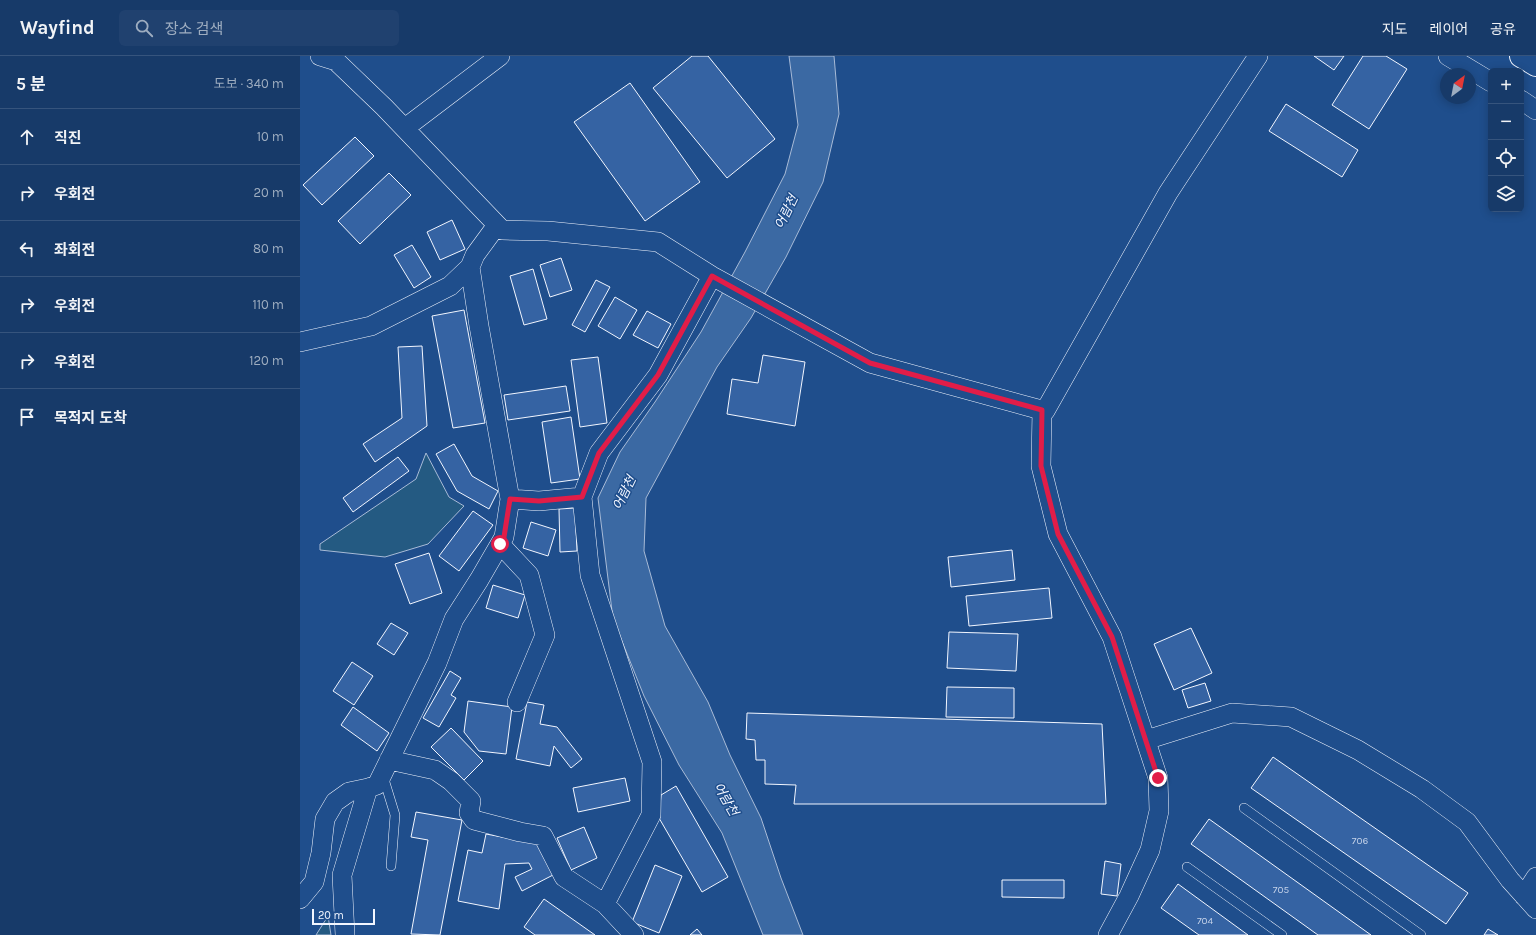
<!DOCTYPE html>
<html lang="ko">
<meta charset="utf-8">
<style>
:root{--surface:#173a69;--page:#20416f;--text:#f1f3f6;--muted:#9eadc0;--line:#36547d}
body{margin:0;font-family:Karla,"Noto Sans KR",sans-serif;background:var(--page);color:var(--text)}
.controls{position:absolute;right:12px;top:12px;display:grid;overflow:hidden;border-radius:6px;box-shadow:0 2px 10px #0003}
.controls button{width:36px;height:36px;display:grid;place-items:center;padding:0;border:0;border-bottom:1px solid var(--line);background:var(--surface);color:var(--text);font:20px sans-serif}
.compass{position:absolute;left:1140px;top:12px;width:36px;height:36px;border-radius:50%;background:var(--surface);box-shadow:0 2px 10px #0003;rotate:32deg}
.scale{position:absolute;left:12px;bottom:10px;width:63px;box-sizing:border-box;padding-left:4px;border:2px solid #f2f6ff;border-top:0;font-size:11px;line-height:14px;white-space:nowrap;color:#f2f6ff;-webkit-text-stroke:3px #1f4e8c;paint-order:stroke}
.stop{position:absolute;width:12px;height:12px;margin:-9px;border:3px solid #e11d48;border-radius:50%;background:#fff}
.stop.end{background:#e11d48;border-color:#fff;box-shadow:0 1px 4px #0008}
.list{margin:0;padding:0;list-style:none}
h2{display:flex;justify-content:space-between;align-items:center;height:52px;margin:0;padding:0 16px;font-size:17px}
h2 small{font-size:13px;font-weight:400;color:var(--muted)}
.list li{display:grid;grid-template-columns:26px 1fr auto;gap:12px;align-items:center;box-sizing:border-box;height:56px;padding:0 16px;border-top:1px solid var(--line)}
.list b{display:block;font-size:15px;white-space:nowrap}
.list em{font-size:13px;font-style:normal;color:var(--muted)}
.icon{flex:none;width:22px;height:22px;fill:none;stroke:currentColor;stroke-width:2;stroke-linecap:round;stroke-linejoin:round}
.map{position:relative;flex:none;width:1236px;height:879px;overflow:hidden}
header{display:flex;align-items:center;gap:24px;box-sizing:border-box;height:56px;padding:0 20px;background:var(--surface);border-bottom:1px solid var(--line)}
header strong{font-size:19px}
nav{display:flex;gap:22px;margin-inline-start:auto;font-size:14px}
.search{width:280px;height:36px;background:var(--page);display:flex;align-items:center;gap:10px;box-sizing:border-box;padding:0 14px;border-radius:6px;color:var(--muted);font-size:15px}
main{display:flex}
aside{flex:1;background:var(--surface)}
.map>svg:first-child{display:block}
</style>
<header>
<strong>Wayfind</strong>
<div class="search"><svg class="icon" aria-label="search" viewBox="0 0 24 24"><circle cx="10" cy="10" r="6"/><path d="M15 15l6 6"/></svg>장소 검색</div>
<nav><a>지도</a><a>레이어</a><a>공유</a></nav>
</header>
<main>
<aside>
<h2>5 분<small>도보 · 340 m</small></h2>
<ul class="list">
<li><svg class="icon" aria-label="ahead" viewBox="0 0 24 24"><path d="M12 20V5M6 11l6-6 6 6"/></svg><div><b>직진</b></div><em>10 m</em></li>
<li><svg class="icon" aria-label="right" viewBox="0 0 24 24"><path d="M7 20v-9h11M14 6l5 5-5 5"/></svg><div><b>우회전</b></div><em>20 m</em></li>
<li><svg class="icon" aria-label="left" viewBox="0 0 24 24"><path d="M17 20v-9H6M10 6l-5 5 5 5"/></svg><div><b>좌회전</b></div><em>80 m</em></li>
<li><svg class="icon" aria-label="right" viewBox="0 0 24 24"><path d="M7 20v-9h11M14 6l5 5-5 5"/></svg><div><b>우회전</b></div><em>110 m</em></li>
<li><svg class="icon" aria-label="right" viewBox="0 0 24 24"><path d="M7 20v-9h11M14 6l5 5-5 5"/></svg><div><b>우회전</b></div><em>120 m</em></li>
<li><svg class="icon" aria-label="arrive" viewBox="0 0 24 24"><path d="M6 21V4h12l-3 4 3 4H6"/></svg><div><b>목적지 도착</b></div></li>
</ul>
</aside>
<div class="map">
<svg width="1236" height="879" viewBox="0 0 1236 879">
<rect width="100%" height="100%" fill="#1f4e8c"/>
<path fill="#245a82" stroke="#a8bbd7" d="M 126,397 L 149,441 L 164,450 L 128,488 L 85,501 L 20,494 L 20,488 L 116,423 Z
M 28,860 L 31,879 L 16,879 Z"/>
<path fill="#3b69a3" stroke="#a8bbd7" d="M 489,0 L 534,0 L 539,58 L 523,126 L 486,201 L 451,262 L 417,311 L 346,442 L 344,495 L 365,570 L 408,646 L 430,699 L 461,762 L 481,822 L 503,879 L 463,879 L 422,777 L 379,709 L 344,640 L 313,563 L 298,442 L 320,396 L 355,346 L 401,276 L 445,196 L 485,118 L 498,69 Z"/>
<path fill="#3563a3" stroke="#f2f6ff" d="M 392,0 L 408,0 L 475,83 L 427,122 L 353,32 Z
M 1014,0 L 1044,0 L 1034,14 Z
M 1063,0 L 1086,0 L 1107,13 L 1069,73 L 1032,49 Z
M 330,27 L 400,126 L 345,165 L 274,66 Z
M 986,48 L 1058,94 L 1042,121 L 969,75 Z
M 55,81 L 74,100 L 22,149 L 3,129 Z
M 89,117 L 111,139 L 60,188 L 38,165 Z
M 152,164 L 165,193 L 140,204 L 127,176 Z
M 112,189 L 131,221 L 114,232 L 94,199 Z
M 261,202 L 272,234 L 250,241 L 240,209 Z
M 233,213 L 247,263 L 224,269 L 210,220 Z
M 296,224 L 310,231 L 285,276 L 272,269 Z
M 315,241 L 337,254 L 320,283 L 298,270 Z
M 164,254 L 185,367 L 153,372 L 132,260 Z
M 347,255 L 371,268 L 358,292 L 333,279 Z
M 122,290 L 127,370 L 75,406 L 63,388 L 102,362 L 98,291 Z
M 463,299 L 505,306 L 495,370 L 427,358 L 432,323 L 458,327 Z
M 298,301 L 307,367 L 280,371 L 271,304 Z
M 266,330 L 270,355 L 208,364 L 204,339 Z
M 271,361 L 280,423 L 251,427 L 242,366 Z
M 154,388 L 172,420 L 198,435 L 189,453 L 157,435 L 136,398 Z
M 98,401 L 109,415 L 53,456 L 43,442 Z
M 275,452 L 277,495 L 260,496 L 259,453 Z
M 173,455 L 193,469 L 159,515 L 139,500 Z
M 231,466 L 256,474 L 248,500 L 223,492 Z
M 712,494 L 715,524 L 651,531 L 648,501 Z
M 129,497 L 142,537 L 110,548 L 95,508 Z
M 193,529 L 225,539 L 218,562 L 186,552 Z
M 749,532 L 752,562 L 669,570 L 666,540 Z
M 91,567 L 108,577 L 94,599 L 77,588 Z
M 891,572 L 912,617 L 874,634 L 854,588 Z
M 649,576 L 718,578 L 716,615 L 647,612 Z
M 52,606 L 73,620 L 54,649 L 33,635 Z
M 150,615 L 161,622 L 151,639 L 156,642 L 139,671 L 123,662 Z
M 905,627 L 911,645 L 888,652 L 882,634 Z
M 647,631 L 714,632 L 714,662 L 646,661 Z
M 168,645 L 212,651 L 206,698 L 179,695 L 164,676 Z
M 227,646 L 244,649 L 240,668 L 257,671 L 282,703 L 271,712 L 254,690 L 250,710 L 216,703 Z
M 53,651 L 89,677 L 77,695 L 41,669 Z
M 447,657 L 802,668 L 806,748 L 494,748 L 496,729 L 465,728 L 465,704 L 456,704 L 455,684 L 446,683 Z
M 151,672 L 183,705 L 164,724 L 131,691 Z
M 973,701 L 1168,837 L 1146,868 L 951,732 Z
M 325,722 L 330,745 L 278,756 L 273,732 Z
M 376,730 L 428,821 L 402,836 L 359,762 L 361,739 Z
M 116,756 L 162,764 L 140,879 L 111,878 L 128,784 L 111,781 Z
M 909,763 L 1071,879 L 1018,879 L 891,788 Z
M 284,771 L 297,802 L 271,814 L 257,782 Z
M 186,778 L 239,788 L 253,819 L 222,835 L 215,821 L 232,813 L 229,807 L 205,808 L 199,853 L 158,845 L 168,794 L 182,797 Z
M 805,805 L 821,808 L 817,840 L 801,838 Z
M 355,809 L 382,820 L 359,877 L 332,866 Z
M 702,824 L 764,824 L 764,842 L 702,841 Z
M 878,828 L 948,879 L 899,879 L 861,852 Z
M 244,843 L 295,879 L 235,879 L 224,871 Z
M 397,873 L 402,879 L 390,879 Z
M 1188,873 L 1198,879 L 1184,879 Z"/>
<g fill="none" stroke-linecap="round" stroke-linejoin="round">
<defs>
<path id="lane" d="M 83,720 L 95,759 L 91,810
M 944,752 L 1121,879
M 887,811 L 982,879"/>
<path id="street" d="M 20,0 L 36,5 L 84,51 L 202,174 L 248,175 L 358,186 L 412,220 L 570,307 L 745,355 L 868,137 L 958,0
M 1148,0 L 1191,26
M 1221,44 L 1236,54
M 105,72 L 200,0
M 0,286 L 71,270 L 150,230 L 170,211 L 175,199 L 197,169
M 742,354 L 741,410 L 758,478 L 812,581 L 858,722 L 859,755 L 850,794 L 829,840 L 808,879
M 210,443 L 239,445 L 282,441
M 200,488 L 229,519 L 245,579 L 217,646
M 846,684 L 932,657 L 991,661 L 1058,694 L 1122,733 L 1167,766 L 1210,824 L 1236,853
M 89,704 L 135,714 L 151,725 L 171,745 L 169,757 L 174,764 L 220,776 L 243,780 L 264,821 L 305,848 L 334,879
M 1224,840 L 1236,821
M 0,843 L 14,826 L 21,797 L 25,763 L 35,746 L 49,736 L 68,732 L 77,729 L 137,607 L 154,563 L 179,524 L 204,481 L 210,443 L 179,270 L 170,211
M 305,848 L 351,759 L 352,706 L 290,519 L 282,441 L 299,397 L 358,319 L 412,220
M 45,879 L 42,819 L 68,732"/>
<path id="secondary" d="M 1221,0 L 1236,9"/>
</defs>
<use href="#lane" stroke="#f2f6ff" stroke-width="10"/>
<use href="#street" stroke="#f2f6ff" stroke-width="20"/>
<use href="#secondary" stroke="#f2f6ff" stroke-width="24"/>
<use href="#lane" stroke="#1f4e8c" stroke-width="9"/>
<use href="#street" stroke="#1f4e8c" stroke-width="19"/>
<use href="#secondary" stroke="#1f4e8c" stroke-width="22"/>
</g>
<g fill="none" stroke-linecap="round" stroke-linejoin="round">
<path stroke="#e11d48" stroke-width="5" d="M 200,488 L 204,481 L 210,443 L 239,445 L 282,441 L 299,397 L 358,319 L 412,220 L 570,307 L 742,354 L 741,410 L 758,478 L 812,581 L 858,722"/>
</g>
<g text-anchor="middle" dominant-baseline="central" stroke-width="3" stroke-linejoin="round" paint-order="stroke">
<g font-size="10" fill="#c3d1e8">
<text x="1060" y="785">706</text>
<text x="981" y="834">705</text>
<text x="905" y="865">704</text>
</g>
<g font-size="13" font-style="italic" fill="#f2f6ff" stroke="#1f4e8c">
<text transform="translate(486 156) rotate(-64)">어람천</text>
<text transform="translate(324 437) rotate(-64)">어람천</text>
<text transform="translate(426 743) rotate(60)">어람천</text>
</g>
</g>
</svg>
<div class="controls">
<button>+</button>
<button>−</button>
<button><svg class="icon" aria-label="locate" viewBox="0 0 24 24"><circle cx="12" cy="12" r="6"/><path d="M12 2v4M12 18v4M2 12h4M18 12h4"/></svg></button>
<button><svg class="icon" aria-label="layers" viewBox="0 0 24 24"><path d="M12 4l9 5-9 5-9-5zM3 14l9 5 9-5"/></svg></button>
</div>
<svg class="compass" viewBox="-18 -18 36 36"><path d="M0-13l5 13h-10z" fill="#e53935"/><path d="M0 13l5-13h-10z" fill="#9eadc0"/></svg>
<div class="scale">20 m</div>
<div class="stop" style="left:200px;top:488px"></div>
<div class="stop end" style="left:858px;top:722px"></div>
</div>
</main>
